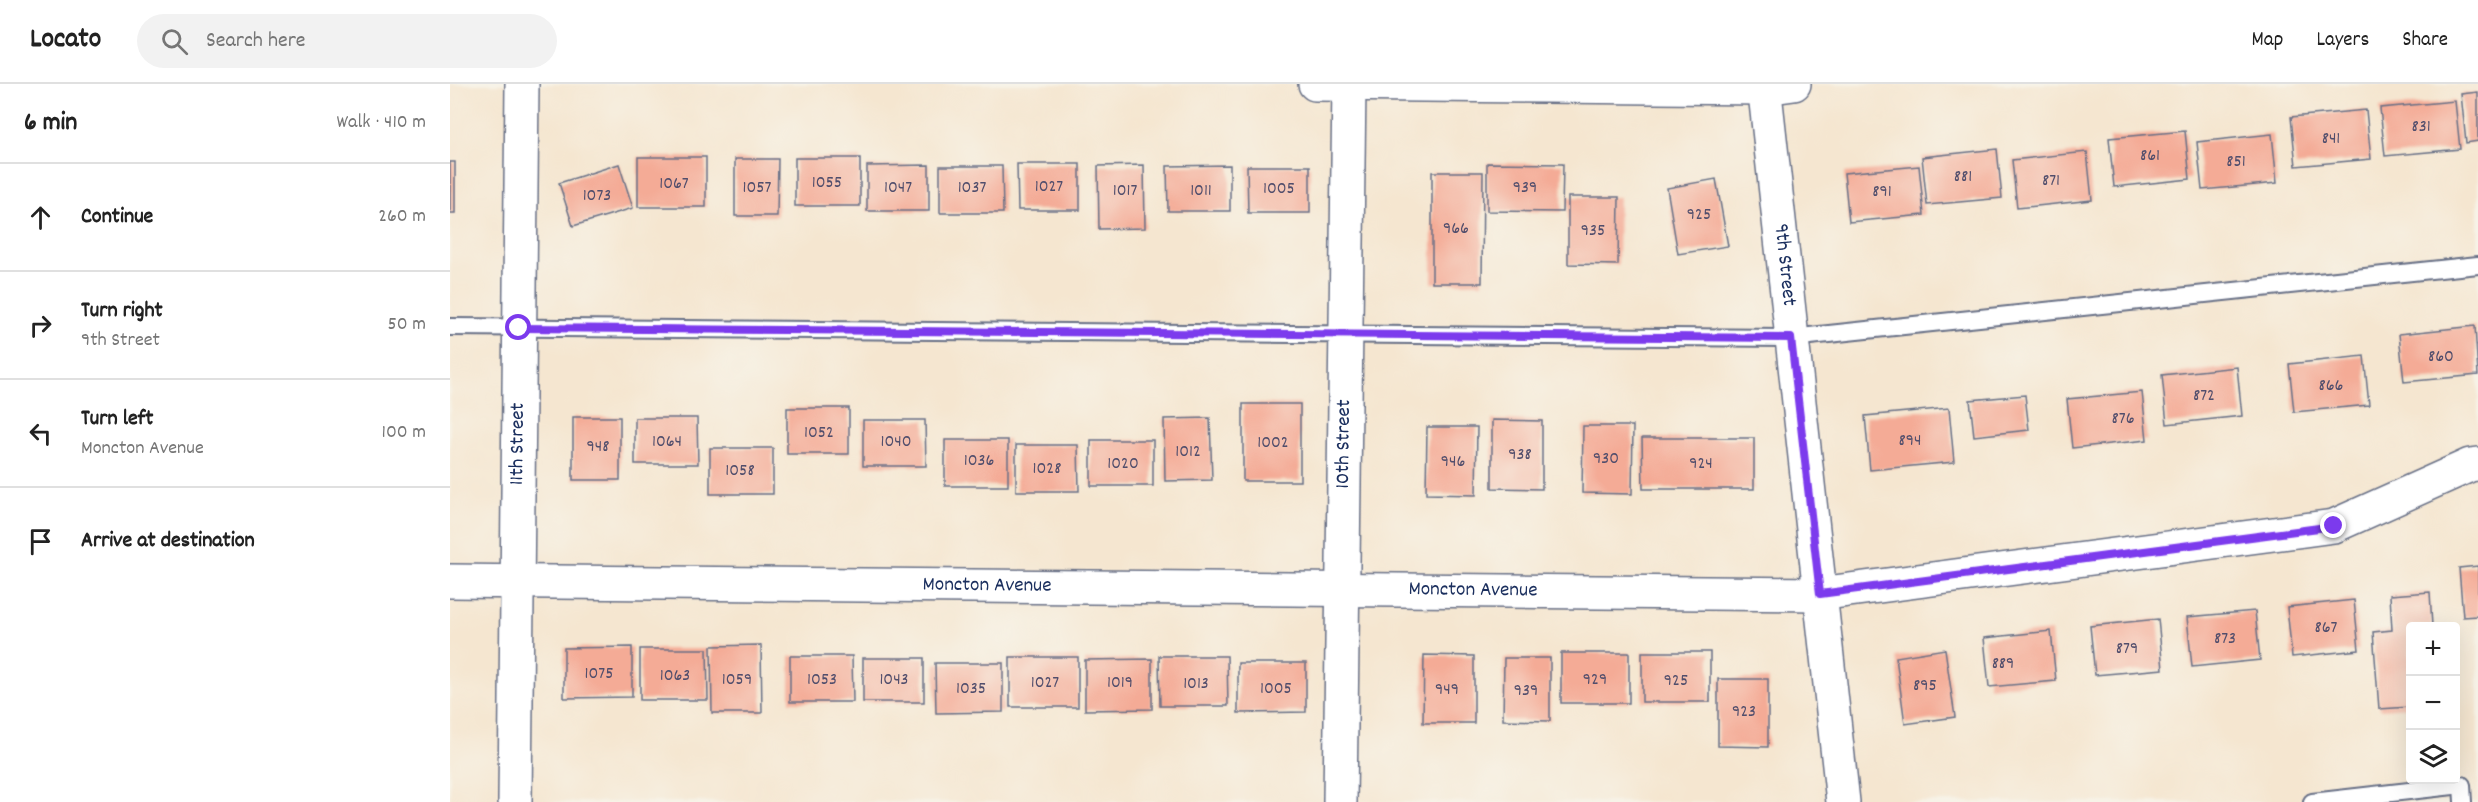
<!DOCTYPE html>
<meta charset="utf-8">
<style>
:root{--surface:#fff;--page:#f2f2f2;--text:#222;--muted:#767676;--line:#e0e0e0}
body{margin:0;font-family:Dekko,sans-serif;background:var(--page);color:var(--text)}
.controls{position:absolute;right:18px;bottom:18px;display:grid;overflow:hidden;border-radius:6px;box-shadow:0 6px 24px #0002}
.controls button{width:54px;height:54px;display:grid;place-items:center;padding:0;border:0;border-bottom:2px solid var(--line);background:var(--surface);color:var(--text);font:30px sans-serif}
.stop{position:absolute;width:18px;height:18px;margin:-14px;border:4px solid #7c3aed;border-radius:50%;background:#fff}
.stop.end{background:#7c3aed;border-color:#fff;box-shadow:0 2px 6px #0008}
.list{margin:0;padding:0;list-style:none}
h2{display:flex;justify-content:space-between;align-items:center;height:78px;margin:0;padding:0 24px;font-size:26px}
h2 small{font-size:20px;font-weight:400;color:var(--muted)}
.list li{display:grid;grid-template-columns:39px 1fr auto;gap:18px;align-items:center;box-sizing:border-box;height:108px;padding:0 24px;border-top:2px solid var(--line)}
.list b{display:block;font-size:22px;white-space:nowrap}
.list p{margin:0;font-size:20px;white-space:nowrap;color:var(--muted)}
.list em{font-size:20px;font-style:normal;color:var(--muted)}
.icon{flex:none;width:33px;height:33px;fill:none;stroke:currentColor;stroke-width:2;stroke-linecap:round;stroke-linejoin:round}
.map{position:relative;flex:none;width:2028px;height:718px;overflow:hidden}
header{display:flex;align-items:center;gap:36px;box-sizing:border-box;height:84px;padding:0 30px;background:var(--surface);border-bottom:2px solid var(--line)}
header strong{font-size:28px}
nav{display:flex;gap:33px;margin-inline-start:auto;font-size:21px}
.search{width:420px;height:54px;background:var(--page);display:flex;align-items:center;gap:15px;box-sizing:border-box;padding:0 21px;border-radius:33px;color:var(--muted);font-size:22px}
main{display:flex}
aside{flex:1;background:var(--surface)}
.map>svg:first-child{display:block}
</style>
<header>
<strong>Locato</strong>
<div class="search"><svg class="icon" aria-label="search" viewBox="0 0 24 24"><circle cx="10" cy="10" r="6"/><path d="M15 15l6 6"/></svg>Search here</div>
<nav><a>Map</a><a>Layers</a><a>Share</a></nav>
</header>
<main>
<aside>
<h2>6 min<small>Walk · 410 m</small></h2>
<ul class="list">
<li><svg class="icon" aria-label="ahead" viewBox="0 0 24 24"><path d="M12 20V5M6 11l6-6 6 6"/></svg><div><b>Continue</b></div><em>260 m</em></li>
<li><svg class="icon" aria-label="right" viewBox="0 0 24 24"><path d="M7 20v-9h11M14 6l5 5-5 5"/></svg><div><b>Turn right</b><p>9th Street</p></div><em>50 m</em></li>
<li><svg class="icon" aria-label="left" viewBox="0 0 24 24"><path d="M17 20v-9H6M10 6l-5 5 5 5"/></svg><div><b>Turn left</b><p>Moncton Avenue</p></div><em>100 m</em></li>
<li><svg class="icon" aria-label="arrive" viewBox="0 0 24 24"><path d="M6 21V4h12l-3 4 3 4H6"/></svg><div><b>Arrive at destination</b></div></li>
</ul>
</aside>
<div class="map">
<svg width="2028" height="718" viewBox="0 0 2028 718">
<rect width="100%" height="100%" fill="#f7f3e8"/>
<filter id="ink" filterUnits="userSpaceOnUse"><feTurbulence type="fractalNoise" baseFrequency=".0167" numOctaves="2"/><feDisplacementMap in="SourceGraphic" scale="12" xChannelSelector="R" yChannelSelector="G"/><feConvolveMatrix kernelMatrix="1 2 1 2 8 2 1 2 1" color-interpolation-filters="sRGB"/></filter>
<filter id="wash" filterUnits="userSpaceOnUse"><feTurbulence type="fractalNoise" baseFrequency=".008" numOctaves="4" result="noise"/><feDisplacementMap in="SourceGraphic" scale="24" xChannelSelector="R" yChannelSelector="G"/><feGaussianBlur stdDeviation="1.35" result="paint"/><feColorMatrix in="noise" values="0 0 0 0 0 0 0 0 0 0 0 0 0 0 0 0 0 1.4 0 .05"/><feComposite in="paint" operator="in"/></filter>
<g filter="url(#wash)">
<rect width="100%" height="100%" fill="#f5e6d0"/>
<g id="blocks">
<path fill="#f4ab96" d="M 2028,8 L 2028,57 L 2016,59 L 2011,10 Z
M 2005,17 L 2010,65 L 1935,72 L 1930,24 Z
M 1916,26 L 1921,75 L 1846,82 L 1841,33 Z
M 1735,47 L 1740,95 L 1664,103 L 1659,54 Z
M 1822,50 L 1827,99 L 1752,106 L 1747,58 Z
M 1547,65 L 1552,114 L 1477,121 L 1472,73 Z
M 1637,68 L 1642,116 L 1567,124 L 1562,76 Z
M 188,73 L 256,73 L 256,123 L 188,123 Z
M 345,74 L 410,74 L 410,122 L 345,122 Z
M 285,75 L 328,75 L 327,132 L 285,132 Z
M 0,78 L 5,78 L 5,129 L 0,129 Z
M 1037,79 L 1113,80 L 1112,128 L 1037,127 Z
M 169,80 L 183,124 L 123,142 L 109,99 Z
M 567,80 L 630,80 L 630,126 L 568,126 Z
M 479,81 L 479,127 L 417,127 L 417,82 Z
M 694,81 L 695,144 L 649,145 L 648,82 Z
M 780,81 L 780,127 L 718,127 L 717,82 Z
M 490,82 L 552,82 L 553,129 L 490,129 Z
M 797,82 L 860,82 L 860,129 L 798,129 Z
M 1469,82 L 1474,131 L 1399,138 L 1394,89 Z
M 982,88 L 1033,88 L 1032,199 L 982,199 Z
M 1266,95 L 1278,162 L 1228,170 L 1217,104 Z
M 1118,113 L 1169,113 L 1168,181 L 1118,180 Z
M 2025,242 L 2028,291 L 1954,298 L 1949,250 Z
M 1914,272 L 1919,321 L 1844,328 L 1839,280 Z
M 1787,283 L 1792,332 L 1717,340 L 1712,291 Z
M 1692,308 L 1697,356 L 1622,364 L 1617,315 Z
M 1575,311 L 1579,346 L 1524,352 L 1520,316 Z
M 793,320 L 850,320 L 850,397 L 793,397 Z
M 337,324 L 399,324 L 399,370 L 337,370 Z
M 1499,324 L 1504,378 L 1420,386 L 1415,332 Z
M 123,333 L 170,333 L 170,396 L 123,396 Z
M 185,334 L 247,334 L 248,380 L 185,380 Z
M 760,334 L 762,396 L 715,397 L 714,335 Z
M 413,336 L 475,336 L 476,382 L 413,382 Z
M 1042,336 L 1092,337 L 1092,405 L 1042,404 Z
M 1133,342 L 1183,342 L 1182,410 L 1132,409 Z
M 977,343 L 1027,343 L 1026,411 L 976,410 Z
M 1192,354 L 1304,354 L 1304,405 L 1193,405 Z
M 495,356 L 558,356 L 558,402 L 495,402 Z
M 641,356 L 703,356 L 703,402 L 641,402 Z
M 566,361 L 628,361 L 629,407 L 566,407 Z
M 260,364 L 323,364 L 323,410 L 260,410 Z
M 2028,482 L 2028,532 L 2013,533 L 2009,484 Z
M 1980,508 L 1982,542 L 1960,542 L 1960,623 L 1929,625 L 1923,548 L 1942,546 L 1940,511 Z
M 1904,516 L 1909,566 L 1842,573 L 1837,523 Z
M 1805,527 L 1810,576 L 1742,583 L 1737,533 Z
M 1708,535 L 1713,585 L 1645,591 L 1640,542 Z
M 1601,547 L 1606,597 L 1539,603 L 1534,554 Z
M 311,561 L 312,629 L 262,629 L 261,562 Z
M 182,563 L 182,613 L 114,614 L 114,564 Z
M 190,565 L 257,565 L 258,616 L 190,616 Z
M 1495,565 L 1505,633 L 1455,640 L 1446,573 Z
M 1192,568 L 1260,568 L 1260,618 L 1192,618 Z
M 1111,569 L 1179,569 L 1179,619 L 1111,619 Z
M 974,571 L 1024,572 L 1024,639 L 973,639 Z
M 340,572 L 402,572 L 403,618 L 340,618 Z
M 709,572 L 777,572 L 778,622 L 710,622 Z
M 560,573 L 628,573 L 628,623 L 560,623 Z
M 413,574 L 474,574 L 474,618 L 413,618 Z
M 1054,574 L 1100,574 L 1100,637 L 1053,636 Z
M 702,575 L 702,625 L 635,626 L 635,576 Z
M 485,579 L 553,579 L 553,628 L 486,629 Z
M 788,579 L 856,579 L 856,628 L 788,629 Z
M 1268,595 L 1318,595 L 1318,663 L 1268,662 Z"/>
</g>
</g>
<g filter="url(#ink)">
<use href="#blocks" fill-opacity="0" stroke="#676f86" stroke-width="1.5"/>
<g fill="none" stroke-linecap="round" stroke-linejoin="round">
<defs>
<path id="service" d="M 0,243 L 1341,254 L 2028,181
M 1862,718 L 2012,701 L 2013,718"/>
<g id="minor">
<path d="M 865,0 L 1315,4 L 1344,0"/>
<path id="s1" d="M 1314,0 L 1393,718"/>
<path id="s2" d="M 0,497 L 1369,510 L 1884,442 L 2020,381 L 2028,380"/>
<path id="s3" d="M 65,718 L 72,0"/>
<path id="s4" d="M 890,718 L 899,0"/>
</g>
</defs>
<use href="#service" stroke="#676f86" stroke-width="20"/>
<use href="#minor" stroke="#676f86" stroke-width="36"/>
<use href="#service" stroke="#fff" stroke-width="16"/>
<use href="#minor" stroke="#fff" stroke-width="33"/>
</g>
</g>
<g fill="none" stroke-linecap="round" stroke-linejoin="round" filter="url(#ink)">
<path stroke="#7c3aed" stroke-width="8" d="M 69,244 L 1341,254 L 1370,510 L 1884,442"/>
</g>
<g text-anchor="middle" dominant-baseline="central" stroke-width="5" stroke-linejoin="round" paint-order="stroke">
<g font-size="18" fill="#514e6c">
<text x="1971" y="43">831</text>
<text x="1881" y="55">841</text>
<text x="1700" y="72">861</text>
<text x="1786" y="78">851</text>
<text x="1513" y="93">881</text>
<text x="1601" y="97">871</text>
<text x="377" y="99">1055</text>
<text x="224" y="100">1067</text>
<text x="599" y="103">1027</text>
<text x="307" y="104">1057</text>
<text x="448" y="104">1047</text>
<text x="522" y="104">1037</text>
<text x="1075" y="104">939</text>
<text x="829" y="105">1005</text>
<text x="675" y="107">1017</text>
<text x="751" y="107">1011</text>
<text x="1432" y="108">891</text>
<text x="147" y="112">1073</text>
<text x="1249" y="131">925</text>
<text x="1006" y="145">966</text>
<text x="1143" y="147">935</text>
<text x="1991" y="273">860</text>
<text x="1881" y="302">866</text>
<text x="1754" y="312">872</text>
<text x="1673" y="335">876</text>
<text x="369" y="349">1052</text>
<text x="1460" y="357">894</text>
<text x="217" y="358">1064</text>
<text x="446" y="358">1040</text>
<text x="823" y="359">1002</text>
<text x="148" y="363">948</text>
<text x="738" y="368">1012</text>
<text x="1070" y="371">938</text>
<text x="1156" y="375">930</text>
<text x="529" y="377">1036</text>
<text x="1003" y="378">946</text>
<text x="673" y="380">1020</text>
<text x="1251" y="380">924</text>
<text x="597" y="385">1028</text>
<text x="290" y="387">1058</text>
<text x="1876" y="544">867</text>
<text x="1775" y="555">873</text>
<text x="1677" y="565">879</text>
<text x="1553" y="580">889</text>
<text x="149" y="590">1075</text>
<text x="225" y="592">1063</text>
<text x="287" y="596">1059</text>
<text x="372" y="596">1053</text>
<text x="444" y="596">1043</text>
<text x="1145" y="596">929</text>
<text x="1226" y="597">925</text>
<text x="595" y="599">1027</text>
<text x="670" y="599">1019</text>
<text x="746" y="600">1013</text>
<text x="1475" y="602">895</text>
<text x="521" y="605">1035</text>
<text x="826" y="605">1005</text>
<text x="997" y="606">949</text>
<text x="1076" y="607">939</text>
<text x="1294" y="628">923</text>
</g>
<g font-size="21" fill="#1b2f5e" stroke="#f7f3e8">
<text stroke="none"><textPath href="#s1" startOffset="182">9th Street</textPath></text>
<text stroke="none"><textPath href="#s3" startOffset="358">11th Street</textPath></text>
<text stroke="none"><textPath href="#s4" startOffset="358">10th Street</textPath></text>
<text stroke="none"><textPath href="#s2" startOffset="537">Moncton Avenue</textPath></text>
<text stroke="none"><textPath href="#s2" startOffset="1023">Moncton Avenue</textPath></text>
</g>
</g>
</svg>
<div class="controls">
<button>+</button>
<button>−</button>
<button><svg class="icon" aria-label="layers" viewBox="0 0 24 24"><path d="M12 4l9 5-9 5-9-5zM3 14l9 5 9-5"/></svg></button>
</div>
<div class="stop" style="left:69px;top:244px"></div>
<div class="stop end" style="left:1884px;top:442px"></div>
</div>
</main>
